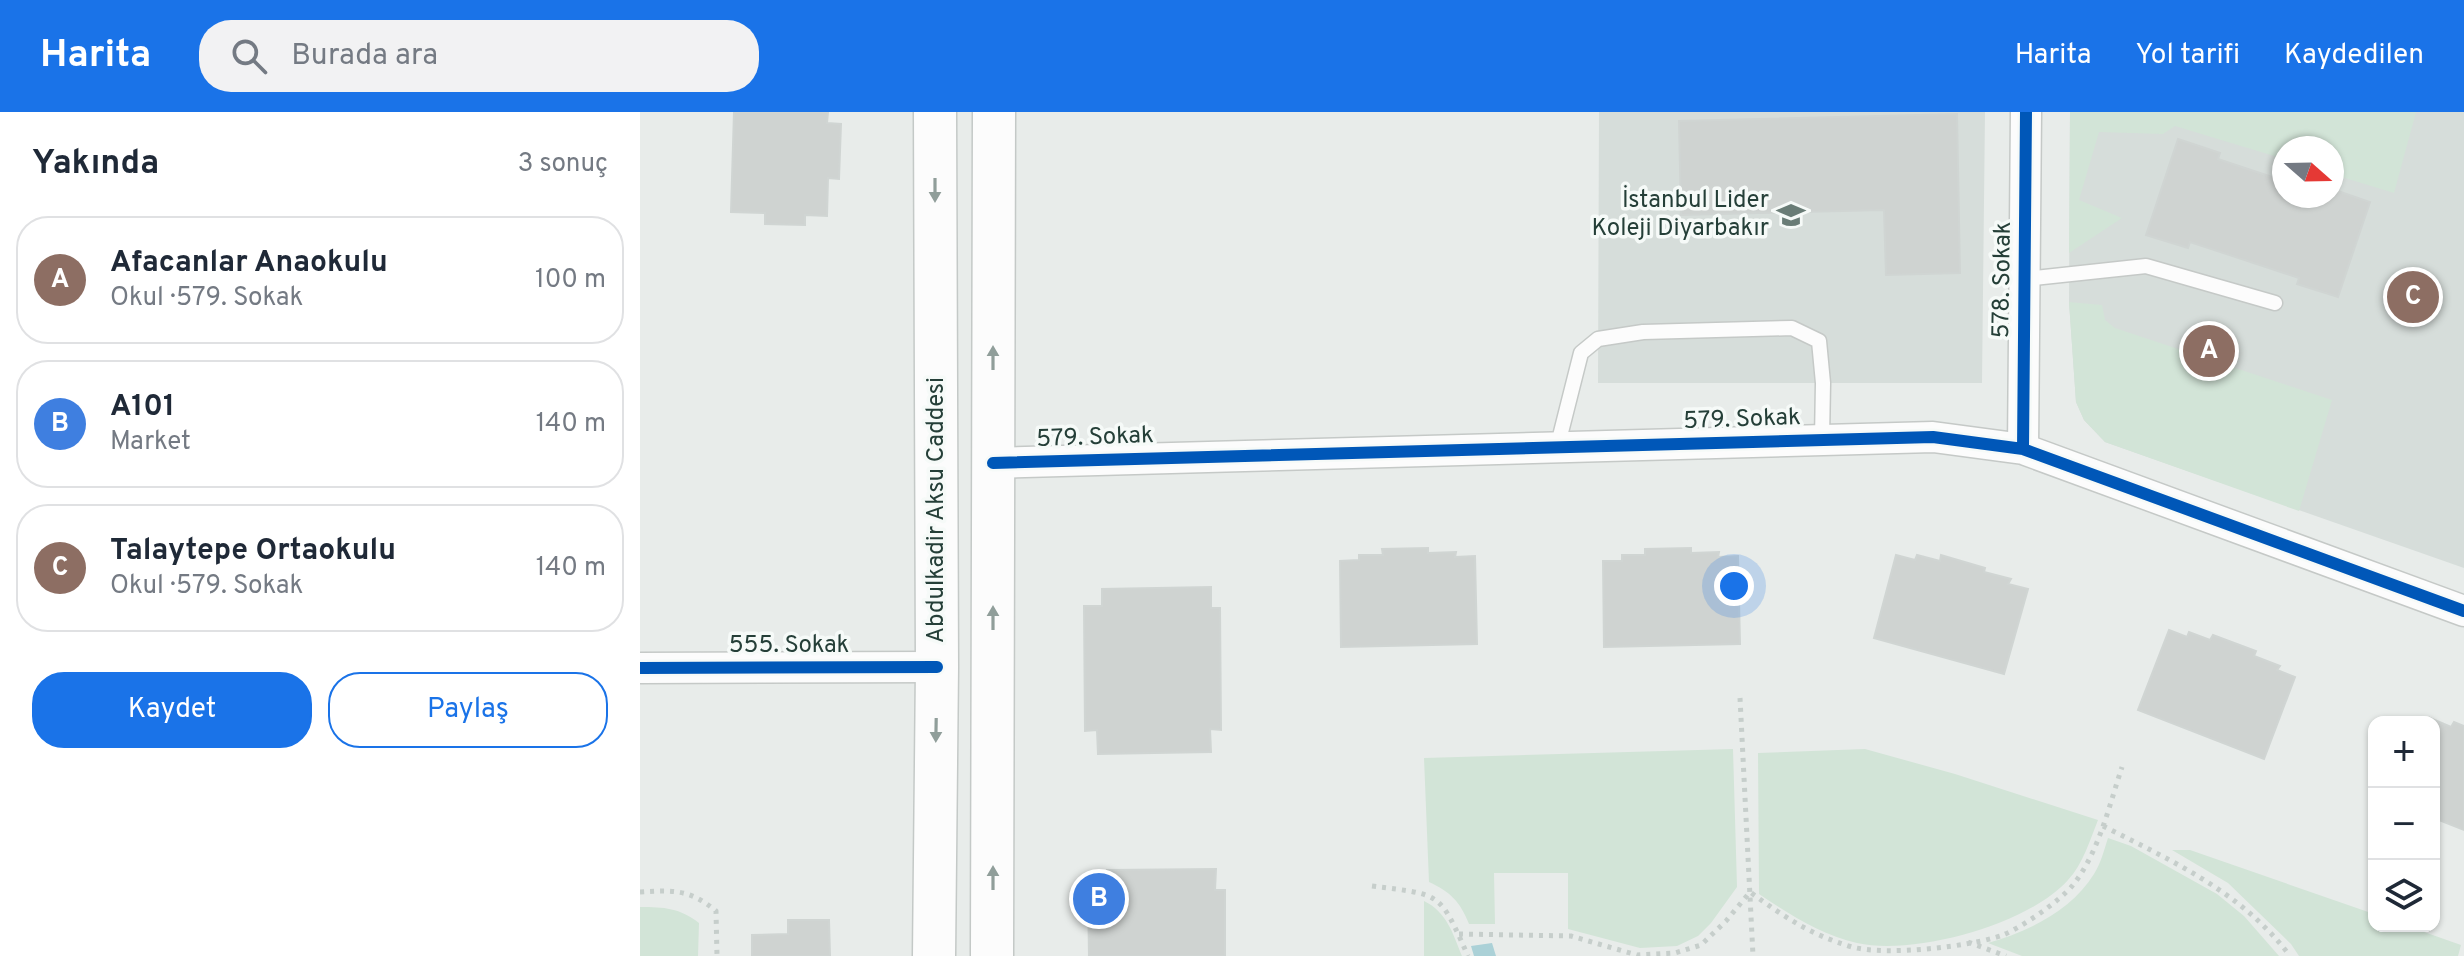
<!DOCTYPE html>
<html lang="tr">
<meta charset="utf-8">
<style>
:root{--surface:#fff;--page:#f2f2f3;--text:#1f2937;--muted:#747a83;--line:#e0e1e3;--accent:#1a73e8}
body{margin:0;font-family:Overpass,sans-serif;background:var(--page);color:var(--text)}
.controls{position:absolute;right:24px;bottom:24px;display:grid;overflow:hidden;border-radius:16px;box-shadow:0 2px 6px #0004}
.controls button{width:72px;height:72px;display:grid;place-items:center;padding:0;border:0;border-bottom:2px solid var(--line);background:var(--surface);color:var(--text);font:40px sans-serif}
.compass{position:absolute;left:1632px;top:24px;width:72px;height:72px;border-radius:50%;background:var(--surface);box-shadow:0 2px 6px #0004;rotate:110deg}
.you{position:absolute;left:1094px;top:474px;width:28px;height:28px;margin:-20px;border:6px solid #fff;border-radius:50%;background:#1a73e8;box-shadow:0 0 0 12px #1a73e833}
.badge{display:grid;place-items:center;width:52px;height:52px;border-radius:50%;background:var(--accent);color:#fff;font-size:26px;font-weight:700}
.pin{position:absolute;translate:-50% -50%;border:4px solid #fff;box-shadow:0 2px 8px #0006}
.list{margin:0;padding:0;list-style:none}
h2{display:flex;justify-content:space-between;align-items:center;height:104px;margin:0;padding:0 32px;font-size:34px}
h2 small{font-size:26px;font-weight:400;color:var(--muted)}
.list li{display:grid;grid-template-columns:52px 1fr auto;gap:24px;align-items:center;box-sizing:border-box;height:128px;margin:0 16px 16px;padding:0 16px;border:2px solid var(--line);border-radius:32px}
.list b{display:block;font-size:30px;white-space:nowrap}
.list p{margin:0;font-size:26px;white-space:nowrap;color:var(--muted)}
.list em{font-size:26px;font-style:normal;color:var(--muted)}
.actions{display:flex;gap:16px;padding:24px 32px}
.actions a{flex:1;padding:18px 0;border:2px solid var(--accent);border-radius:32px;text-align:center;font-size:28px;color:var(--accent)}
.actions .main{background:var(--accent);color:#fff}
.icon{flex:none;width:44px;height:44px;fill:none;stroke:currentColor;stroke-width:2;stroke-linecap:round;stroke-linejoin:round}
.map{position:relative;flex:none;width:1824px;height:844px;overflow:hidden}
header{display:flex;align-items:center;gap:48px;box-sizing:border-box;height:112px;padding:0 40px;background:var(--accent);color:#fff}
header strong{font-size:38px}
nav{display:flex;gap:44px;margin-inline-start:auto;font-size:28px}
.search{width:560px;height:72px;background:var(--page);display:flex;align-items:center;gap:20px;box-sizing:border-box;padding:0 28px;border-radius:32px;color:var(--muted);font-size:30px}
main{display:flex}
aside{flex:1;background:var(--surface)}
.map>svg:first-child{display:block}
</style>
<header>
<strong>Harita</strong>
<div class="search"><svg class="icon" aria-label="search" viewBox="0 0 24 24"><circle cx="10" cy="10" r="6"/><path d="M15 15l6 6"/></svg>Burada ara</div>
<nav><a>Harita</a><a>Yol tarifi</a><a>Kaydedilen</a></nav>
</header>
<main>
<aside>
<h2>Yakında<small>3 sonuç</small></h2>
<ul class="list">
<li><span class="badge" style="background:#8d6e63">A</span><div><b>Afacanlar Anaokulu</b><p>Okul · 579. Sokak</p></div><em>100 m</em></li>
<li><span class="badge" style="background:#3f7fe0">B</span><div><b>A101</b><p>Market</p></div><em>140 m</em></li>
<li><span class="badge" style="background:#8d6e63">C</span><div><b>Talaytepe Ortaokulu</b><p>Okul · 579. Sokak</p></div><em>140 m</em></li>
</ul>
<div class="actions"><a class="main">Kaydet</a><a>Paylaş</a></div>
</aside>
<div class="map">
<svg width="1824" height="844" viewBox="0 0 1824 844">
<rect width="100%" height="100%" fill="#e8ecea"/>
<path fill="#d6ddda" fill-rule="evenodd" d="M 959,0 L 1345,0 L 1342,271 L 958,271 Z
M 1430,0 L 1824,0 L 1824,456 L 1465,330 L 1444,308 L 1436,290 L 1429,190 ZM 1644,36 L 1692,36 L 1692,84 L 1644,84 Z"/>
<path fill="#d2e4d7" d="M 1430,0 L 1776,0 L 1754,81 L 1692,62 L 1692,36 L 1644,36 L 1644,47 L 1535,14 L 1523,22 L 1459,20 L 1439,88 L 1482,106 L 1429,141 Z
M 1429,190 L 1462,193 L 1465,208 L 1475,216 L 1692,288 L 1659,399 L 1465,330 L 1444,308 L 1436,290 Z
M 1093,637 L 1097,775 L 1071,811 L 1058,824 L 1037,834 L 1000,836 L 928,817 L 928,761 L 854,761 L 855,812 L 829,812 C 820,789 810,780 789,770 L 784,646 Z
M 1225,637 L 1315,662 L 1458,708 C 1450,728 1443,752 1428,768 C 1389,812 1275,844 1217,831 C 1181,823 1149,802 1119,782 L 1118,641 Z
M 1468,726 L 1491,734 L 1577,782 L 1604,804 L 1639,844 L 1382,844 L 1348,831 C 1388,820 1432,798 1454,762 C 1461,751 1464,738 1468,726 Z
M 1532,738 L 1550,738 L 1734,802 L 1734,814 L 1767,814 L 1821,833 L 1818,844 L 1659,844 L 1651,832 L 1588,771 Z
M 784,789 C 807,800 813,822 822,844 L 784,844 Z
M 0,795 C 24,795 40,796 59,811 L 58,844 L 0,844 Z"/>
<path fill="#abd1d7" d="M 852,831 L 856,844 L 834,844 L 831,834 Z"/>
<path fill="#cfd3d1" stroke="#d0d5d3" stroke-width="2" d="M 94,0 L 188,0 L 187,11 L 201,12 L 199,67 L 188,66 L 187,104 L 165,103 L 165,113 L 125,112 L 125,101 L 91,100 Z
M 1317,2 L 1320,161 L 1246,163 L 1244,98 L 1041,103 L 1039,9 Z
M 1538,27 L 1580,41 L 1578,47 L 1644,69 L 1644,84 L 1692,84 L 1692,77 L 1730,90 L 1698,185 L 1657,172 L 1659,166 L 1550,130 L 1548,136 L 1506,123 Z
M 788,436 L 788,441 L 816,440 L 815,445 L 835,444 L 837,532 L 701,535 L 700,449 L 719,448 L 719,443 L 743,443 L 742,437 Z
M 1051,436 L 1051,441 L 1079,440 L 1078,445 L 1098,444 L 1100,532 L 964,535 L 963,449 L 982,449 L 982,443 L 1005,443 L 1005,437 Z
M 1256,443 L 1275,448 L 1277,443 L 1300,449 L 1301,443 L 1345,456 L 1344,460 L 1371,467 L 1368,472 L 1388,477 L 1364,562 L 1234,526 Z
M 571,475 L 571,496 L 580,496 L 581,618 L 570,617 L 571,640 L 458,642 L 457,618 L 445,619 L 444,494 L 462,494 L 462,477 Z
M 1529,518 L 1547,525 L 1549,520 L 1570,528 L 1573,523 L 1616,539 L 1614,544 L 1640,554 L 1637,558 L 1655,565 L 1624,647 L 1498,598 Z
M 1790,606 L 1811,615 L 1814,610 L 1824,614 L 1824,718 L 1794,706 L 1794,610 L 1789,610 Z
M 576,757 L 575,778 L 585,778 L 585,844 L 449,844 L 448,775 L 467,775 L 467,758 Z
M 148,808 L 189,808 L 190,844 L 112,844 L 112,823 L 148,822 Z"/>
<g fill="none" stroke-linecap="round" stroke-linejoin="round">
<defs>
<path id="lane" d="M 1385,167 L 1506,154 L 1635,191
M 917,336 L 941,241 L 958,227 L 1003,220 L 1152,216 L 1179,229 L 1183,271 L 1182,327"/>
<path id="street" d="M 1383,337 L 1386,0
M 353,351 L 1293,325 L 1383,337 L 1824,499
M 0,556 L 297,555"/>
<path id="secondary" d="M 294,844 L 297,555 L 295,0
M 352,844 L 354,0"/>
</defs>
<use href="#lane" stroke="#c5c9c7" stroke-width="17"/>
<use href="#street" stroke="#c5c9c7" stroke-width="33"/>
<use href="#secondary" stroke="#c4c9c7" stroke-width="45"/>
<path stroke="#c6cecb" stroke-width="5" stroke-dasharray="4 6" stroke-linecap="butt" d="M 1100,586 L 1113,844
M 1463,714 C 1532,749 1602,780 1650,844
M 732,774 C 802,783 799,779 828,844
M 0,780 C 33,778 50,777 76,799 L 77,844
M 819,822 L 931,824 L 997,843 L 1035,841 L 1061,833 L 1086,809 L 1110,780 C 1146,806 1169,822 1212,835 C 1245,844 1330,835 1363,823 C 1382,815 1420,789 1433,773 C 1459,740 1469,694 1482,655
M 1328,830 L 1366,844"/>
<use href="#lane" stroke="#fcfcfc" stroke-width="14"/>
<use href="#street" stroke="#fcfcfc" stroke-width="30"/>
<use href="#secondary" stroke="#fcfcfc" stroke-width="42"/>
<defs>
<path id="cycleway" d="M 1383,337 L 1386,0
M 353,351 L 1293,325 L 1383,337 L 1824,499
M 0,556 L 297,555"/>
</defs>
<use href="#cycleway" stroke="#f6faf8" stroke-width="17"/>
<use href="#cycleway" stroke="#0057b8" stroke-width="12"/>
</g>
<defs><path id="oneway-solid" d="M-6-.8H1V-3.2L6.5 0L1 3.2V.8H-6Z" transform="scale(2)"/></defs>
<g fill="#909e9a">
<use href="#oneway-solid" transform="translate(295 78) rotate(90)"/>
<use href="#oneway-solid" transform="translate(353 246) rotate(-90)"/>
<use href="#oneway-solid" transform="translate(353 506) rotate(-90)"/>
<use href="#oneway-solid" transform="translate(296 618) rotate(91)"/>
<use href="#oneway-solid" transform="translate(353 766) rotate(-90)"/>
</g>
<defs>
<symbol id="school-bare" viewBox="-9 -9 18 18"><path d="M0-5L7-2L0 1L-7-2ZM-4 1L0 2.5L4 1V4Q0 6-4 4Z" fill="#697c76" stroke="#f6faf8" stroke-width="2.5" paint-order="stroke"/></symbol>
</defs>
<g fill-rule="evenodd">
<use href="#school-bare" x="1131" y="83" width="40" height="40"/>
</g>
<g text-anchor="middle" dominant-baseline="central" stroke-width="7" stroke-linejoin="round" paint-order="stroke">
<g font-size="24" fill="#253f38" stroke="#f6faf8" text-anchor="end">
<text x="1129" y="89">İstanbul Lider<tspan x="1129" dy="28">Koleji Diyarbakır</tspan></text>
</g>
<g font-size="24" fill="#253f38" stroke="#f6faf8">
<text transform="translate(1363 168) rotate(-89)">578. Sokak</text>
<text transform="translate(1102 308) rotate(-2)">579. Sokak</text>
<text transform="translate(455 326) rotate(-2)">579. Sokak</text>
<text transform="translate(297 398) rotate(-90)">Abdulkadir Aksu Caddesi</text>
<text x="149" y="534">555. Sokak</text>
</g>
</g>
</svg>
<div class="controls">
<button>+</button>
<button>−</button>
<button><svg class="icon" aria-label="layers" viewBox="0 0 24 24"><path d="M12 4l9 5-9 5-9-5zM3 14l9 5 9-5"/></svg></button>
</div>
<svg class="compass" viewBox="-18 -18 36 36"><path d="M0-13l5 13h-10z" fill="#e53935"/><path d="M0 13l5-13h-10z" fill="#747a83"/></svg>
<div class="you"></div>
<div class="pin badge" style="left:1569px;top:239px;background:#8d6e63">A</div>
<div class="pin badge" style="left:459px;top:787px;background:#3f7fe0">B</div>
<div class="pin badge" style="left:1773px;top:185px;background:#8d6e63">C</div>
</div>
</main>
